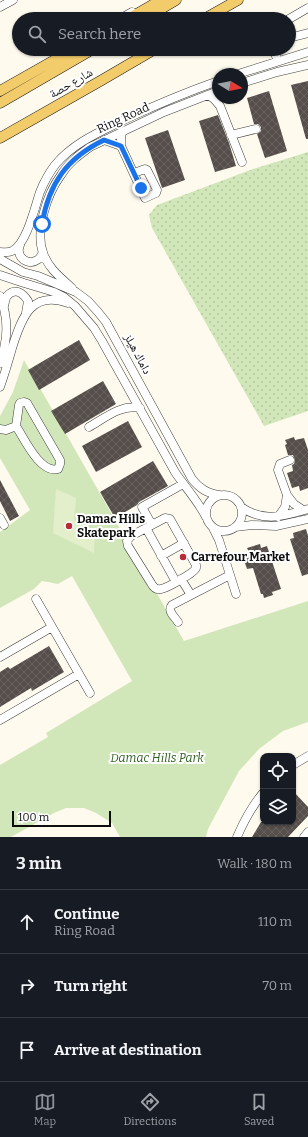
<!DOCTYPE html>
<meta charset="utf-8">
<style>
:root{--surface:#171b24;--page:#242831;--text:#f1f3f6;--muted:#9ea1a6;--line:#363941;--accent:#8c9099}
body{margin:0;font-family:Bitter,"Noto Naskh Arabic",serif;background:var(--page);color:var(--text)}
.controls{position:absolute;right:12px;bottom:12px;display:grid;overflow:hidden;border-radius:8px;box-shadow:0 1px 3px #0004}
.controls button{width:36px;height:36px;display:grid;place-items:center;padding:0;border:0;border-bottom:1px solid var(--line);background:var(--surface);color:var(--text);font:20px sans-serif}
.compass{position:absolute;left:212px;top:68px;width:36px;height:36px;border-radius:50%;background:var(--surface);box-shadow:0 1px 3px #0004;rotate:100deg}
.scale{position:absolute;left:12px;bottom:10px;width:99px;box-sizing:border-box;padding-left:4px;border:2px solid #0d0d0d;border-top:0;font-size:11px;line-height:14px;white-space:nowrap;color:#0d0d0d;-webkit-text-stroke:3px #fff;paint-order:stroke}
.stop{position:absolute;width:12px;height:12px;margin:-9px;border:3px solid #1a73e8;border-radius:50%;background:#fff}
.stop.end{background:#1a73e8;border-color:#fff;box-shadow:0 1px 4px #0008}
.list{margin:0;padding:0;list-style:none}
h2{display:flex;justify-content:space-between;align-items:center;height:52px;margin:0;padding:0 16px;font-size:17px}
h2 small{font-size:13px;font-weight:400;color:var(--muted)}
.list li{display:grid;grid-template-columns:26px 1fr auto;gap:12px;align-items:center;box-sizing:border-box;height:64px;padding:0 16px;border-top:1px solid var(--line)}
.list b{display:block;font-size:15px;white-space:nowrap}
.list p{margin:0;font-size:13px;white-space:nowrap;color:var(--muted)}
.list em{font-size:13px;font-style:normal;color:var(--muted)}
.icon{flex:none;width:22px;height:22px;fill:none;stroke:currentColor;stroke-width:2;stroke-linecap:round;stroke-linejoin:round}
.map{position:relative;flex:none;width:308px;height:837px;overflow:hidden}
.search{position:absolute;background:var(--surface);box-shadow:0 1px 3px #0004;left:12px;right:12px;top:12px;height:44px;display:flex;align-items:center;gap:10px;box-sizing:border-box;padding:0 14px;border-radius:22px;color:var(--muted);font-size:15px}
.sheet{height:244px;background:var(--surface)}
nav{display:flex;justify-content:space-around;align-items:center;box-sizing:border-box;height:56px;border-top:1px solid var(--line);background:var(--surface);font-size:11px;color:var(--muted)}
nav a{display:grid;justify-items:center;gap:2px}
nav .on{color:var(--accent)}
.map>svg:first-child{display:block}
</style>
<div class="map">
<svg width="308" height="837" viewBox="0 0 308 837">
<defs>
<pattern id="grass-dots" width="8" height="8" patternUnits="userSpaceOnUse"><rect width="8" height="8" fill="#d2e7b9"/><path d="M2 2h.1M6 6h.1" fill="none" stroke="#b3c59e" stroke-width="1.8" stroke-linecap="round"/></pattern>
<pattern id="building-cross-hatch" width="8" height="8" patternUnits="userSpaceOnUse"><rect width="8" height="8" fill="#554e4a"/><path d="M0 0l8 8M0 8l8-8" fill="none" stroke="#686360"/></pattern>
</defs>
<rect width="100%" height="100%" fill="#fefaee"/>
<path fill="url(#grass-dots)" d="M 308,152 L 308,411 L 264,426 L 152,228 L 149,215 L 157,205 L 253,169 Z"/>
<path fill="#d2e7b9" d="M 24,360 L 184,641 L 308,601 L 308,722 L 283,731 L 259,749 L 239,771 L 208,829 L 206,837 L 120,837 L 112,823 L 96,813 L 84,808 L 66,808 L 54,813 L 11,837 L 0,837 L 0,765 L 48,737 L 46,733 L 132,681 L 72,576 L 58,584 L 42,581 L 34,589 L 0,608 L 0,532 L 30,510 L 0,458 L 0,416 L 13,392 Z"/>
<path fill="#e3eeca" d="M 56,489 L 76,498 L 74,521 L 95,530 L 94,553 L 53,533 Z"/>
<path fill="url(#building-cross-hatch)" d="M 308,81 L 308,139 L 306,139 L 291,85 Z
M 269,91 L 287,151 L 265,158 L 257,134 L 261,131 L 261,127 L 258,124 L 254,124 L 247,98 Z
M 218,115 L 229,143 L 236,166 L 215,172 L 199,121 Z
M 168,130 L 185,180 L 162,188 L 145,138 Z
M 79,340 L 90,360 L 39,390 L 28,370 Z
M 103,381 L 116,404 L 65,434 L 51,411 Z
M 128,421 L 142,447 L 96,472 L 82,446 Z
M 294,437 L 295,440 L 304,438 L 308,450 L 308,488 L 300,491 L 299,486 L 292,488 L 287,473 L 293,471 L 292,465 L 294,464 L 295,460 L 293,455 L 288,455 L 285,445 L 287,444 L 285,440 Z
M 153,461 L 168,486 L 139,502 L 137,505 L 115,518 L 100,492 Z
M 0,480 L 19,516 L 10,521 L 0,501 Z
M 306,529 L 308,536 L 308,574 L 302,576 L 290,539 L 294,538 L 293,533 Z
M 260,544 L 261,548 L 267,546 L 281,589 L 272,592 L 273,595 L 264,598 L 263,594 L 261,594 L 253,568 L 247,569 L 242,554 L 249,552 L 247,548 Z
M 49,646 L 64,672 L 32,691 L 31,688 L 0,707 L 0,672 L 8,667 L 10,669 Z
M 293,791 L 308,807 L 308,816 L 288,837 L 252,837 L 261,822 L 293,822 Z"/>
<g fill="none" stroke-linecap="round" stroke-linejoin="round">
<defs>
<path id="minor" d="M 0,7 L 13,0
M 120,19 L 132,12
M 289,19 L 308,8
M 289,38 L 308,33
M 273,49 L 278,61
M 238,74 L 308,52
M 242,83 L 277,72 L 308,65
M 208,95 L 214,99 L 220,106 L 242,162
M 122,132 L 121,139 L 121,146 L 145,198 L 156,193 L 157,190 L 147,170 L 145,169 L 134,173
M 231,135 L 256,129
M 104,140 L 121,146
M 21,242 C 20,245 18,249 19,252 C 20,260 30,265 37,260 C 40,259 41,256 43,252
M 0,252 C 4,252 8,253 12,251 C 27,244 35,206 40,192 C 44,182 49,173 55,165 C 74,142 102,131 128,118 C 158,104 187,92 218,81
M 0,259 L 23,272 L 38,276 L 76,292 L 88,301 L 98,312 L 106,322 L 112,333 L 192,479 C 200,489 207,493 219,495
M 0,275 L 24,283 L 54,292 L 64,297 L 75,306 L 94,328 L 102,341 L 175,472 C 185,487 198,501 206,517
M 72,288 C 60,277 49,269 43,253 C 35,230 47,194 61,175 C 68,163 79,155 90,147 L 164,112 L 218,91
M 0,296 C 9,319 8,339 0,363
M 4,306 C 5,303 5,299 7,296 C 15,287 23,293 28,301 L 26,313
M 0,387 C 5,373 9,359 13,345 C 22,317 32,290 68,303
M 24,402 L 27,403 L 60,460 L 60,464 L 58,469 C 40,474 24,438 16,426 L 19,405 L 20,403 Z
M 89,427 C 105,418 121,404 140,408
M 0,429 L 6,430 L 16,426
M 290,460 L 280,464 L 278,470 L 287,495 L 294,504 L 303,510
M206 513a18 18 0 1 1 36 0a18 18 0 1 1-36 0Z
M 241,507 C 264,523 283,516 308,509
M 278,517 L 285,507 L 287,495
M 0,518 L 4,525
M 165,518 L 170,519 L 196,565 L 196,568 C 194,573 167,588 161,589 C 156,590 153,587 151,583 L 128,546 L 127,541 L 131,536 Z
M 152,525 L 142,507 L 183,484
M 235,527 L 252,525 L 276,526 L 308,519
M 146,528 L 176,582
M 213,528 L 219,540 L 236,594
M 161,556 L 184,543
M 181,579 L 191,595
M 36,599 L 90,693
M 178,622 C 174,616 167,611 172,605 L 230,575
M 0,657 L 52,627
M 0,720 L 79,674
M 293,765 L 308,756
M 237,837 C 244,821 252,806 263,793
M 304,837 L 308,832"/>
<path id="major" d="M 128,19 L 161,0
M 144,19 L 176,0
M 204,19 L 238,0
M 0,91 L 74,49
M 0,103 L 93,49
M 0,138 L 102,80 L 155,49"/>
</defs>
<use href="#minor" stroke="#404040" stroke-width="9"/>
<use href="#major" stroke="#1e1e1e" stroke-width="11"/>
<use href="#minor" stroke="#fff" stroke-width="8"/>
<use href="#major" stroke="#f2cb6a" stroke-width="10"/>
</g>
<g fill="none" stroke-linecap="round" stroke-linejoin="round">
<path stroke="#1a73e8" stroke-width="5" d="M 42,224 C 49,183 67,158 104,140 L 121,146 L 141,188"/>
</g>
<g fill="#b62c38" stroke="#fff" stroke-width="1.5">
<circle cx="69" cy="526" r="4"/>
<circle cx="183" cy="557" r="4"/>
</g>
<g text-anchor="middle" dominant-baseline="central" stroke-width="4" stroke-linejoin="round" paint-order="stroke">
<g font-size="12" fill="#0d0d0d" stroke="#fff">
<text transform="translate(71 83) rotate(-30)">شارع حصة</text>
<text transform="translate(123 118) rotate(-25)">Ring Road</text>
<text transform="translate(138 354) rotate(62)">داماك هيلز</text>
</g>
<g font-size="12" font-weight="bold" fill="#0d0d0d" stroke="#fff" text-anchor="start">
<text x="77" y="519">Damac Hills<tspan x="77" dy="14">Skatepark</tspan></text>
<text x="191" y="557">Carrefour Market</text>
</g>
<g font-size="12" font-style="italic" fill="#306121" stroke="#fff">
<text x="157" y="758">Damac Hills Park</text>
</g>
</g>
</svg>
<div class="controls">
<button><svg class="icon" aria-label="locate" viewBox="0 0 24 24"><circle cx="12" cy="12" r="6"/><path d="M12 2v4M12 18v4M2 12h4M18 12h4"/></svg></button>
<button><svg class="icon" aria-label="layers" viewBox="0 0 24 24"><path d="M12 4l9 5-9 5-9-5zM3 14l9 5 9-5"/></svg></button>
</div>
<svg class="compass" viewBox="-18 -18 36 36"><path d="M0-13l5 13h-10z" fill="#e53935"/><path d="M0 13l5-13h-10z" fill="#9ea1a6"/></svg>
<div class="scale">100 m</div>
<div class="stop" style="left:42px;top:224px"></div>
<div class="stop end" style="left:141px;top:188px"></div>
<div class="search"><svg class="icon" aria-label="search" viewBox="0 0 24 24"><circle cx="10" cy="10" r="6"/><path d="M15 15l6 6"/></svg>Search here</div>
</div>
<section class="sheet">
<h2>3 min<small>Walk · 180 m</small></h2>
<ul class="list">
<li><svg class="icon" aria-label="ahead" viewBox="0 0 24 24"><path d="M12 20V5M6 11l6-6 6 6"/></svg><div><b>Continue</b><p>Ring Road</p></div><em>110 m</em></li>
<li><svg class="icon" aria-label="right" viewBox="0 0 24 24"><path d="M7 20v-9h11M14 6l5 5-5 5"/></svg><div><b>Turn right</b></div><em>70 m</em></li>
<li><svg class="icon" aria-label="arrive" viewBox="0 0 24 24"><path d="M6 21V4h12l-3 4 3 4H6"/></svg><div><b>Arrive at destination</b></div></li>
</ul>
</section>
<nav>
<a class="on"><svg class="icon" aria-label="map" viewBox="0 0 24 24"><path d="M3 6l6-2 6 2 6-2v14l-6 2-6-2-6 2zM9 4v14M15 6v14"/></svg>Map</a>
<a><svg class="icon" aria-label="directions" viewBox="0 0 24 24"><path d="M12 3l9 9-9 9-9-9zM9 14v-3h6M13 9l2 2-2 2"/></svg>Directions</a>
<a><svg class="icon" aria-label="saved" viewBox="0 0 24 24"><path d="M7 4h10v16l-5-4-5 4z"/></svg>Saved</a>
</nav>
